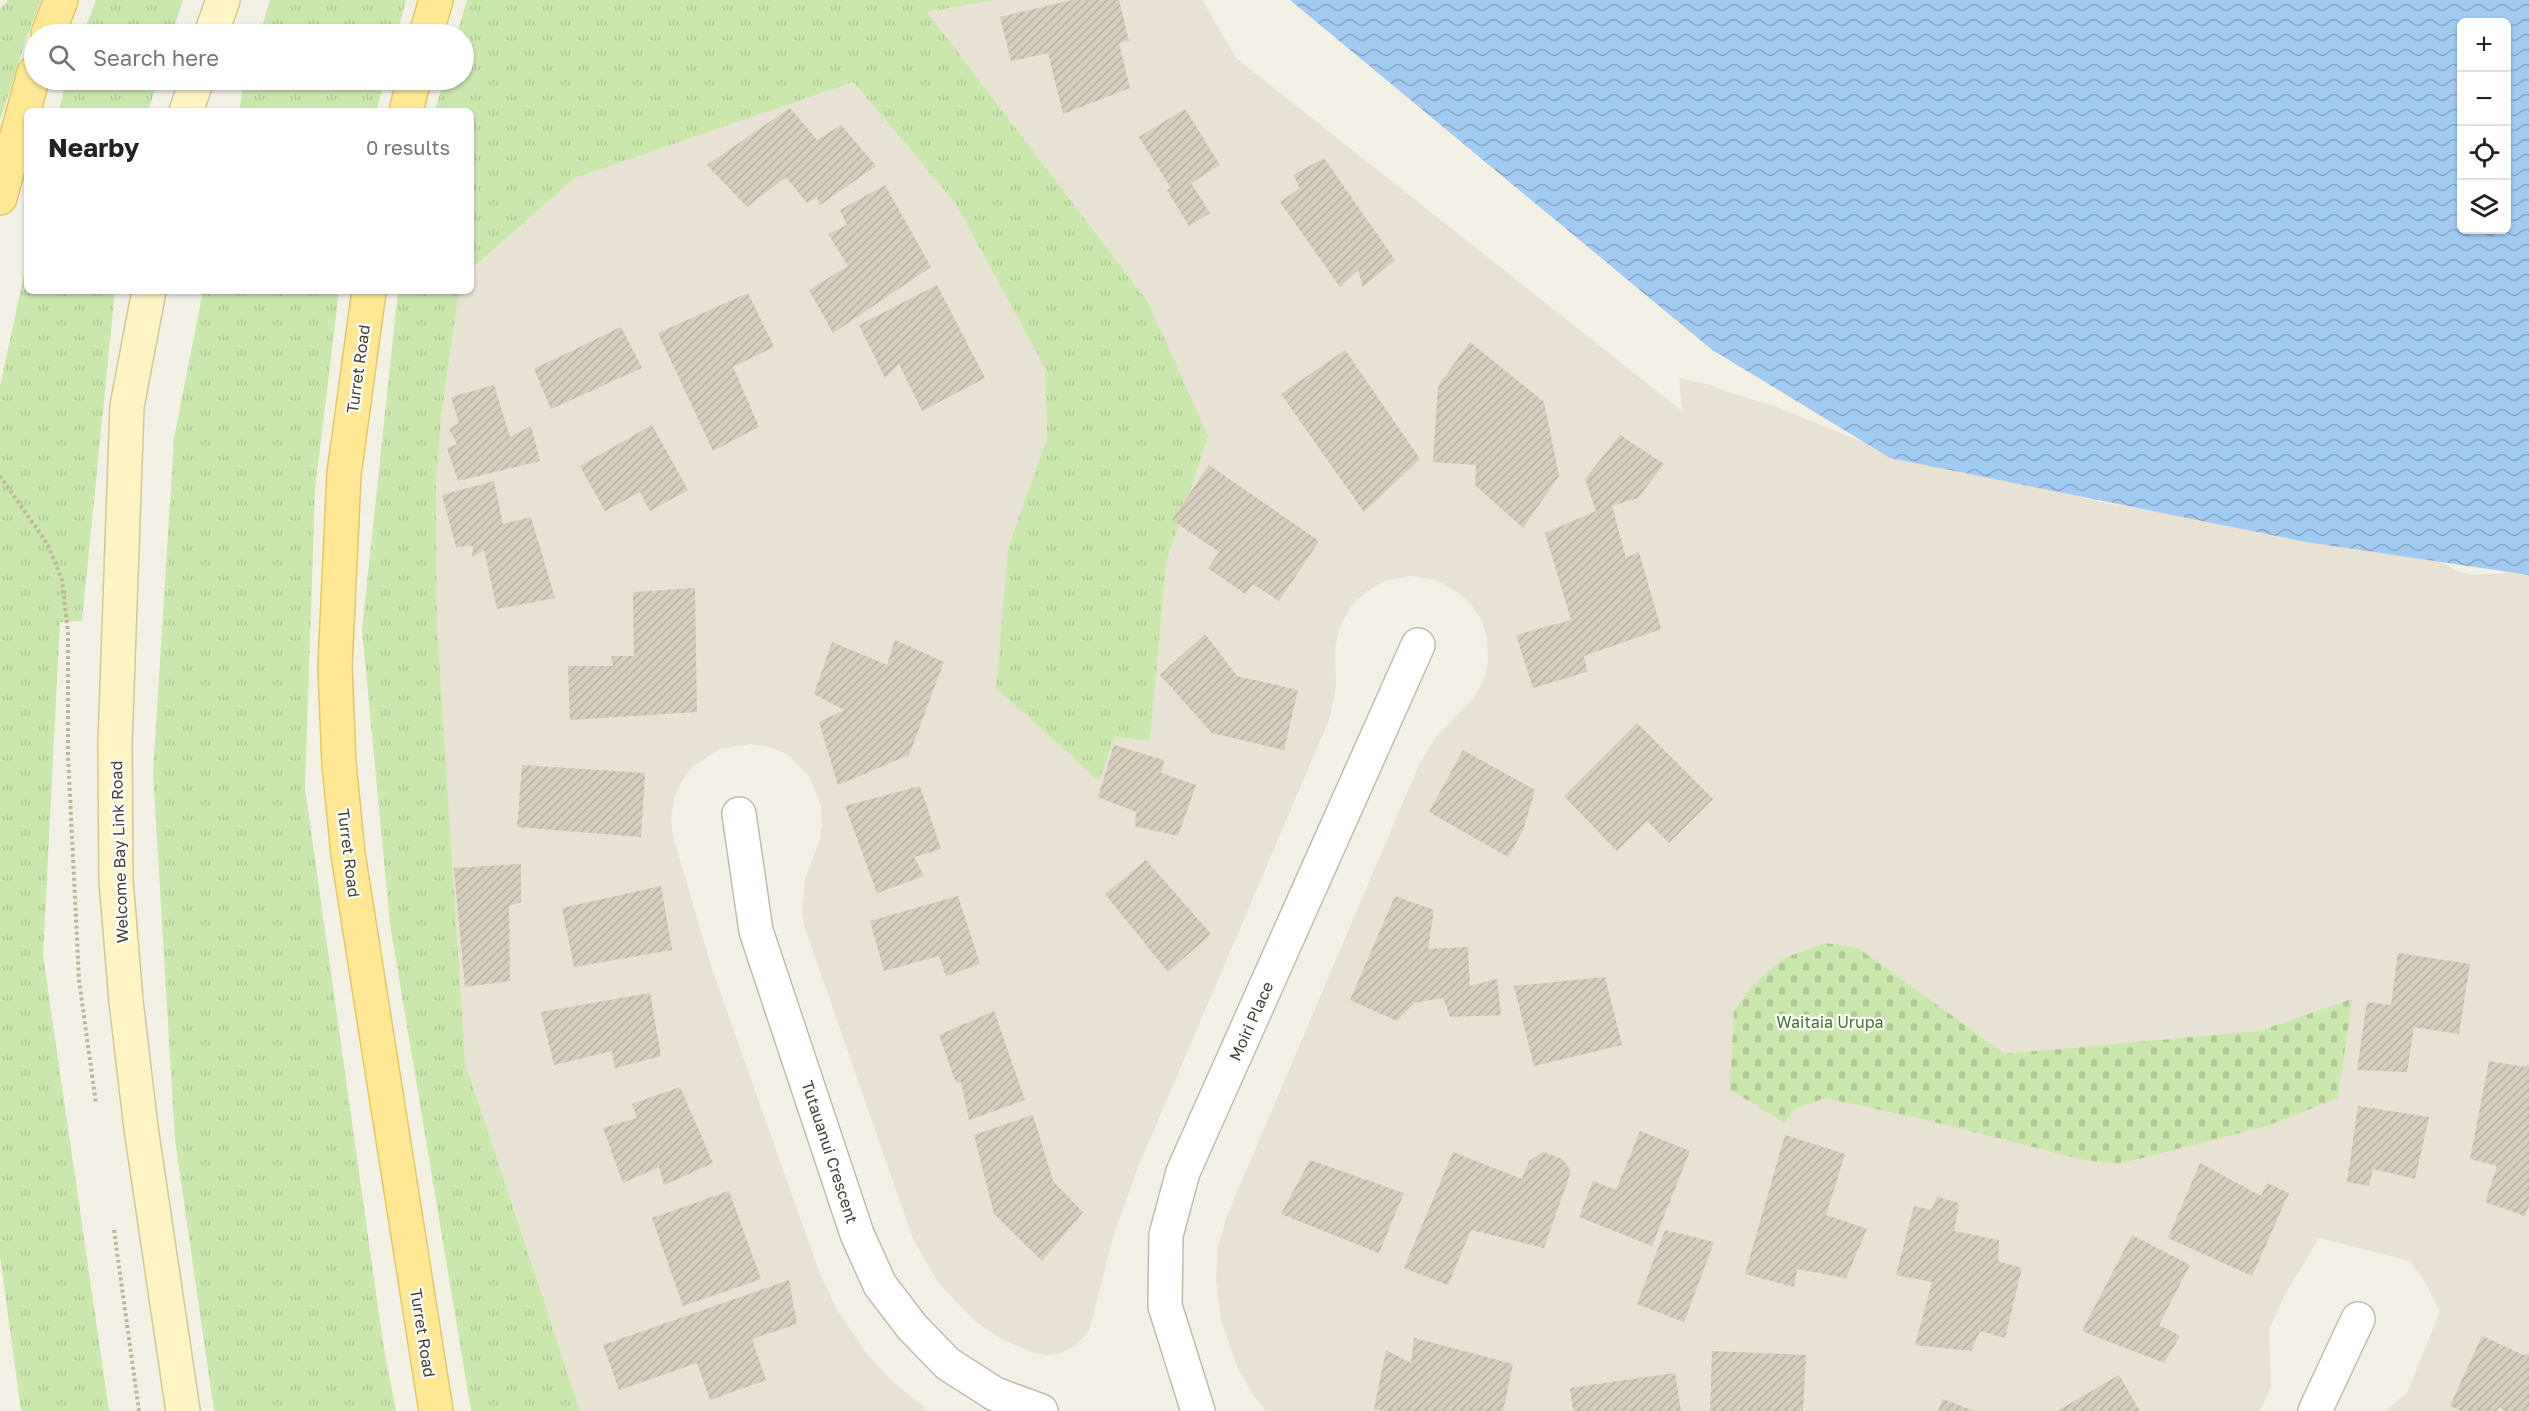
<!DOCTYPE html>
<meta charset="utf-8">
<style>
:root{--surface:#fff;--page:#f2f2f2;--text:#222;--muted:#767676;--line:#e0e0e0}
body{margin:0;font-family:"Golos Text",sans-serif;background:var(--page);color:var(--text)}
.controls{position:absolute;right:18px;top:18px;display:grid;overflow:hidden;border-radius:9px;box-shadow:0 2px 4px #0004}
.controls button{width:54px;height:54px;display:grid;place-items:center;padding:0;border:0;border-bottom:2px solid var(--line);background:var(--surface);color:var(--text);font:30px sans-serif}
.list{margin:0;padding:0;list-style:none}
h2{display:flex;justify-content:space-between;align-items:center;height:78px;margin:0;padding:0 24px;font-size:26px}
h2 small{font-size:20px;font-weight:400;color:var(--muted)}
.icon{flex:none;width:33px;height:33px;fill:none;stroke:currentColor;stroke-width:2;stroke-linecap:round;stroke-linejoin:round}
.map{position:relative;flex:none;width:2529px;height:1411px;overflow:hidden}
.search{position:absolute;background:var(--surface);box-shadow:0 2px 4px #0004;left:24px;top:24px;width:450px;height:66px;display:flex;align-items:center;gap:15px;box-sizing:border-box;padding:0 21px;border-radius:33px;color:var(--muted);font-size:22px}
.panel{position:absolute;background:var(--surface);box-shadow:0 2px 4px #0004;left:24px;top:108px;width:450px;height:186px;border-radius:9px}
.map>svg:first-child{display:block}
</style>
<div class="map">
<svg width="2529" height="1411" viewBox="0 0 2529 1411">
<defs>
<pattern id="grass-tufts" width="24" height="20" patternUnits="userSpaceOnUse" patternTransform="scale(1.5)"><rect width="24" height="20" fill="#cae8ae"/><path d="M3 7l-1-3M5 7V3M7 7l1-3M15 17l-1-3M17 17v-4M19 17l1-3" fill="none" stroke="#afc896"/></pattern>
<pattern id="cemetery-stones" width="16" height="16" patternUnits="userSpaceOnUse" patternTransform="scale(1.5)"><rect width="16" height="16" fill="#cae8ae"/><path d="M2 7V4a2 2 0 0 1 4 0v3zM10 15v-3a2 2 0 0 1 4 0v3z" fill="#afc896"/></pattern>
<pattern id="water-waves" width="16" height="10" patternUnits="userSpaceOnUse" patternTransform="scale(1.5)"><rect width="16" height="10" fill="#a1cbf1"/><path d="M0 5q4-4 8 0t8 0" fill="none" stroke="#85a6c4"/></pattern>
<pattern id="building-hatch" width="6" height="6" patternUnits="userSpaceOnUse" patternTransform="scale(1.5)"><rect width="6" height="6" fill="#d5ccbb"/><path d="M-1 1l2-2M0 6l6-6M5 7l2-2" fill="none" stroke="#b8b0a1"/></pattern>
</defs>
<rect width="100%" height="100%" fill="#f3f0e6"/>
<path fill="#e7e2d4" d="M 995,0 L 1202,0 L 1236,58 L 1682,411 L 1679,378 L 1711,385 L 1724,391 L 1777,407 L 1858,440 L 2099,502 L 2436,558 L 2455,570 L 2472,575 L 2529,571 L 2529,1411 L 2385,1411 L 2407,1393 L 2440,1311 L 2426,1284 L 2410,1261 L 2319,1238 L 2284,1296 L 2269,1330 L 2271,1387 L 2260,1411 L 1266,1411 L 1253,1395 L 1238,1369 L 1221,1320 L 1216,1279 L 1218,1248 L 1226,1218 L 1418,767 L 1435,738 L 1474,698 L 1485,677 L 1488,664 L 1487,638 L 1481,619 L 1470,603 L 1460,594 L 1436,580 L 1410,576 L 1385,581 L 1366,592 L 1351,606 L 1339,629 L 1335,649 L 1336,687 L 1329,720 L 1138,1167 L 1113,1237 L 1089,1331 L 1075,1346 L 1061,1353 L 1046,1355 L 1031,1352 L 1002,1339 L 976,1322 L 939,1284 L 913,1239 L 804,925 L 802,910 L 805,880 L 820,839 L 822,826 L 821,805 L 809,776 L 787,754 L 770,747 L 751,744 L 720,749 L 693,766 L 681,782 L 674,799 L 671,818 L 673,837 L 713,972 L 820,1274 L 837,1310 L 867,1354 L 893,1382 L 929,1411 L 580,1411 L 465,1062 L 437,660 L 436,455 L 459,291 L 471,291 L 471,271 L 575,178 L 852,82 L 955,203 L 1045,368 L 1047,437 L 1008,549 L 1099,780 L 1115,737 L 1150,741 L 1166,564 L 1207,436 L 1148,302 L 926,12 Z"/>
<path fill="url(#grass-tufts)" d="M 8,0 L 41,0 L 27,37 L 0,120 L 0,9 Z
M 96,0 L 183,0 L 172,34 L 83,34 Z
M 270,0 L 406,0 L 397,34 L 260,34 Z
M 467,0 L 995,0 L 927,12 L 1148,302 L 1208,436 L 1166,564 L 1150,741 L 1115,737 L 1099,781 L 996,688 L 1008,549 L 1047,437 L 1045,368 L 955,203 L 853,82 L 575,178 L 471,270 L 471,111 L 435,111 L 444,80 L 464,80 L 464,34 L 457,34 Z
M 66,80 L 158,80 L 148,111 L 59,111 Z
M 245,80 L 385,80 L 376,111 L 239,111 Z
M 27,261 L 27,291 L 115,291 L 82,621 L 60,622 L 43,955 L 109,1411 L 21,1411 L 0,1256 L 0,386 Z
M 203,291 L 339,291 L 315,490 L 305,788 L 383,1343 L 396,1411 L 214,1411 L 175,1140 L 153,773 L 174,438 Z
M 398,291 L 459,291 L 441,418 L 436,484 L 437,629 L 465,1062 L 580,1411 L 471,1411 L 390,924 L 362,630 Z"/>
<path fill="url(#cemetery-stones)" d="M 1826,943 L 1858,948 L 2005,1054 L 2259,1031 L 2352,999 L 2338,1098 L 2266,1126 L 2119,1164 L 2084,1160 L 1918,1118 L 1825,1098 L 1795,1109 L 1784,1123 L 1730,1089 L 1734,1011 L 1752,986 L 1784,958 Z"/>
<path fill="url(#water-waves)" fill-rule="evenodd" d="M 1290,0 L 2529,0 L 2529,575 L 2306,542 L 1890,458 L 1711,349 ZM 2462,22 L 2506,22 L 2506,230 L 2462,230 Z"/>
<path fill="url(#building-hatch)" d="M 1072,0 L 1119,0 L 1129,41 L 1119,43 L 1130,88 L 1063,114 L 1048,53 L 1011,61 L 1000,17 Z
M 790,108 L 817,140 L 841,125 L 876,166 L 820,205 L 817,197 L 807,203 L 786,177 L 747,207 L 707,165 Z
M 1185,109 L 1220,165 L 1191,183 L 1210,213 L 1189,226 L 1167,190 L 1171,188 L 1139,137 Z
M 1324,158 L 1395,260 L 1363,287 L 1358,270 L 1340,287 L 1280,202 L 1300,188 L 1293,175 Z
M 885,185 L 931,267 L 833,333 L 809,290 L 848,266 L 828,234 L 847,225 L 840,210 Z
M 937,285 L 985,378 L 922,411 L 899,364 L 885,378 L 859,325 Z
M 748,293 L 774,347 L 733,367 L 759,427 L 713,451 L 658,333 Z
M 621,327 L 642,368 L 551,409 L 534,369 Z
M 1470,342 L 1544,402 L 1559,476 L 1523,528 L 1475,485 L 1476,465 L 1433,462 L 1438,386 Z
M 1345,350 L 1420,459 L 1364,512 L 1281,394 Z
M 494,385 L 510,437 L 531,426 L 540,461 L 458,481 L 447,448 L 457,444 L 449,429 L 459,423 L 451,397 Z
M 652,425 L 688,490 L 650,511 L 640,492 L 605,511 L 580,466 Z
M 1620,435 L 1664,464 L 1638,498 L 1612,506 L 1626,558 L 1639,552 L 1661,629 L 1584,656 L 1587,672 L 1533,688 L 1516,635 L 1571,620 L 1545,533 L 1596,511 L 1585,479 Z
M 1209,465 L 1319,541 L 1279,601 L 1253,584 L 1245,594 L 1208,568 L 1219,552 L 1172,520 Z
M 494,481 L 503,524 L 531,517 L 555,598 L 497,609 L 484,550 L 472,557 L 473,546 L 456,547 L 442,495 Z
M 695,588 L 697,712 L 570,720 L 568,666 L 613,666 L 611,656 L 634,656 L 633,592 Z
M 1205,634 L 1237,676 L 1298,690 L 1284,750 L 1212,733 L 1160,675 Z
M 895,640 L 944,662 L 909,755 L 838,785 L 819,722 L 844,710 L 814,694 L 832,642 L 887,665 Z
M 1637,723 L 1713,799 L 1669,843 L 1647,821 L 1617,851 L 1564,796 Z
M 1114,745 L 1164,760 L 1161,773 L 1196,785 L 1178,836 L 1135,826 L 1136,812 L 1098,797 Z
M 1463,750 L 1535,790 L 1523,830 L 1508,857 L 1429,812 Z
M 522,765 L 645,773 L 641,837 L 517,827 Z
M 920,786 L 941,849 L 914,857 L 924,876 L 877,893 L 845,806 Z
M 1146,860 L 1211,934 L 1168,972 L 1105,894 Z
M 521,864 L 521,902 L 509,906 L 510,981 L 465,987 L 454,868 Z
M 661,886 L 672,950 L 574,967 L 562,908 Z
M 958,896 L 980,964 L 946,976 L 939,956 L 884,971 L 870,921 Z
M 1395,896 L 1434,910 L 1428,949 L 1468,947 L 1470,986 L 1497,979 L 1501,1015 L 1450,1017 L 1443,998 L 1414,1003 L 1397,1021 L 1350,1000 Z
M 2398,953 L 2470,964 L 2459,1034 L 2414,1027 L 2407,1072 L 2357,1070 L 2367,1002 L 2391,1005 Z
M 1605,977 L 1622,1045 L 1534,1066 L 1514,986 Z
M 650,993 L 661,1056 L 615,1068 L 612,1051 L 554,1065 L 541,1012 Z
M 994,1011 L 1025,1100 L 969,1120 L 961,1082 L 956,1083 L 939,1035 Z
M 2489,1061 L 2525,1067 L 2529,1064 L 2529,1205 L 2525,1216 L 2485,1202 L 2497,1166 L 2470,1159 Z
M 680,1087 L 713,1163 L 664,1185 L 659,1167 L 623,1183 L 603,1128 L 637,1118 L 632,1104 Z
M 2358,1106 L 2429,1117 L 2415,1179 L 2373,1169 L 2369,1186 L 2347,1182 Z
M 1033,1115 L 1053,1181 L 1083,1212 L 1042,1261 L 994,1214 L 974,1135 Z
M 1640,1131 L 1690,1151 L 1652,1246 L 1579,1217 L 1593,1181 L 1616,1190 Z
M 1785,1135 L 1845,1154 L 1826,1215 L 1867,1229 L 1846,1278 L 1797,1269 L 1794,1287 L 1745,1274 Z
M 1453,1152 L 1522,1179 L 1529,1161 L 1543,1152 L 1562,1159 L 1571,1171 L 1544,1248 L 1471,1230 L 1448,1285 L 1404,1268 Z
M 1310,1160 L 1404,1193 L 1379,1253 L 1281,1214 Z
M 2200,1163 L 2261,1196 L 2267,1183 L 2289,1193 L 2252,1276 L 2168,1238 Z
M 729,1191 L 761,1279 L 683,1306 L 652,1218 Z
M 1937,1197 L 1959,1203 L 1954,1231 L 1999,1240 L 1998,1261 L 2022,1268 L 2005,1338 L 1980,1331 L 1971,1351 L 1915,1345 L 1932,1282 L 1896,1275 L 1914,1206 L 1931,1210 Z
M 1665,1230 L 1714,1242 L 1684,1322 L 1637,1304 Z
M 2132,1235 L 2190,1265 L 2159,1325 L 2180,1336 L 2164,1363 L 2082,1331 Z
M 789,1280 L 797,1324 L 752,1339 L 766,1380 L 710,1400 L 697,1363 L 619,1390 L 603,1345 Z
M 2482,1336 L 2523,1355 L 2529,1354 L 2529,1411 L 2504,1411 L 2499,1407 L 2497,1411 L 2462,1411 L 2450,1406 Z
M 1414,1338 L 1513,1364 L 1503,1411 L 1386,1411 L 1374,1409 L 1386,1350 L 1411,1363 Z
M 1712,1351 L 1806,1355 L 1803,1411 L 1710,1411 Z
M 1675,1373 L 1681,1411 L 1573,1411 L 1570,1388 Z
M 2119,1375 L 2140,1411 L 2057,1411 Z
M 1943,1399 L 1974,1411 L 1938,1411 Z"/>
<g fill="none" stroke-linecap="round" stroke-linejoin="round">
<defs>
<path id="street" d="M 739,814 L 756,931 L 857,1234 L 880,1285 L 912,1327 L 948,1364 L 995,1394 L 1041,1411
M 1198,1411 L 1165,1306 L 1166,1235 L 1183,1172 L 1418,645
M 2315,1411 L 2358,1319"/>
<path id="secondary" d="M 211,34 L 223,0
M 186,111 L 197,80
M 149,291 L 127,406 L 115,744 L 116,881 L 126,1001 L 141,1128 L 183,1411"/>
<path id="primary" d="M 48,34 L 61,0
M 426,34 L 436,0
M 406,111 L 414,80
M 0,198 L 34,73
M 369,291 L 344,474 L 335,667 L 339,764 L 348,854 L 436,1411"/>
</defs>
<use href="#street" stroke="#c1bbab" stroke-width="36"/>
<use href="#secondary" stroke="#d4c795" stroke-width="36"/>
<use href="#primary" stroke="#e5c662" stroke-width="36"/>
<path stroke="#c0b599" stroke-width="4" stroke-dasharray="3 3" stroke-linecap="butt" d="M 0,476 L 48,545 L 62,580 L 68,633 L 68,755 L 79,980 L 96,1104
M 114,1230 L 139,1411"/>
<use href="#street" stroke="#fff" stroke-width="33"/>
<use href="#secondary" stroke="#fff4c4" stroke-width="33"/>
<use href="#primary" stroke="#ffe793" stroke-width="33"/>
</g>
<g text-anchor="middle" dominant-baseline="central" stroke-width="4.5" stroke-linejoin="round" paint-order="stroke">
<g font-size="16" fill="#464035" stroke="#fff">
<text transform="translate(358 369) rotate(-82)">Turret Road</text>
<text transform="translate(119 852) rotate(-92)">Welcome Bay Link Road</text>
<text transform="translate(349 853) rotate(83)">Turret Road</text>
<text transform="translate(1251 1021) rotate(-66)">Moiri Place</text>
<text transform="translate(830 1152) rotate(72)">Tutauanui Crescent</text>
<text transform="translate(423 1333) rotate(81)">Turret Road</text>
</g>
<g font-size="16" fill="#417828" stroke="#fff">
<text x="1830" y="1022">Waitaia Urupa</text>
</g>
</g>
</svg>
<div class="controls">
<button>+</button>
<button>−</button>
<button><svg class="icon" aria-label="locate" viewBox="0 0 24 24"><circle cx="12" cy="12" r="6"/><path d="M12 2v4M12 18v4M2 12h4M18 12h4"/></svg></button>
<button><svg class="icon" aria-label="layers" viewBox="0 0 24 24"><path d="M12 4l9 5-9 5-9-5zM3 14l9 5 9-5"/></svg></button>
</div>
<div class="search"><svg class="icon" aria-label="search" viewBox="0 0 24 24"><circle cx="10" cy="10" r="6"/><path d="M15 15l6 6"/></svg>Search here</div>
<section class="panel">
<h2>Nearby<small>0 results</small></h2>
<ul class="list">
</ul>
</section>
</div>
